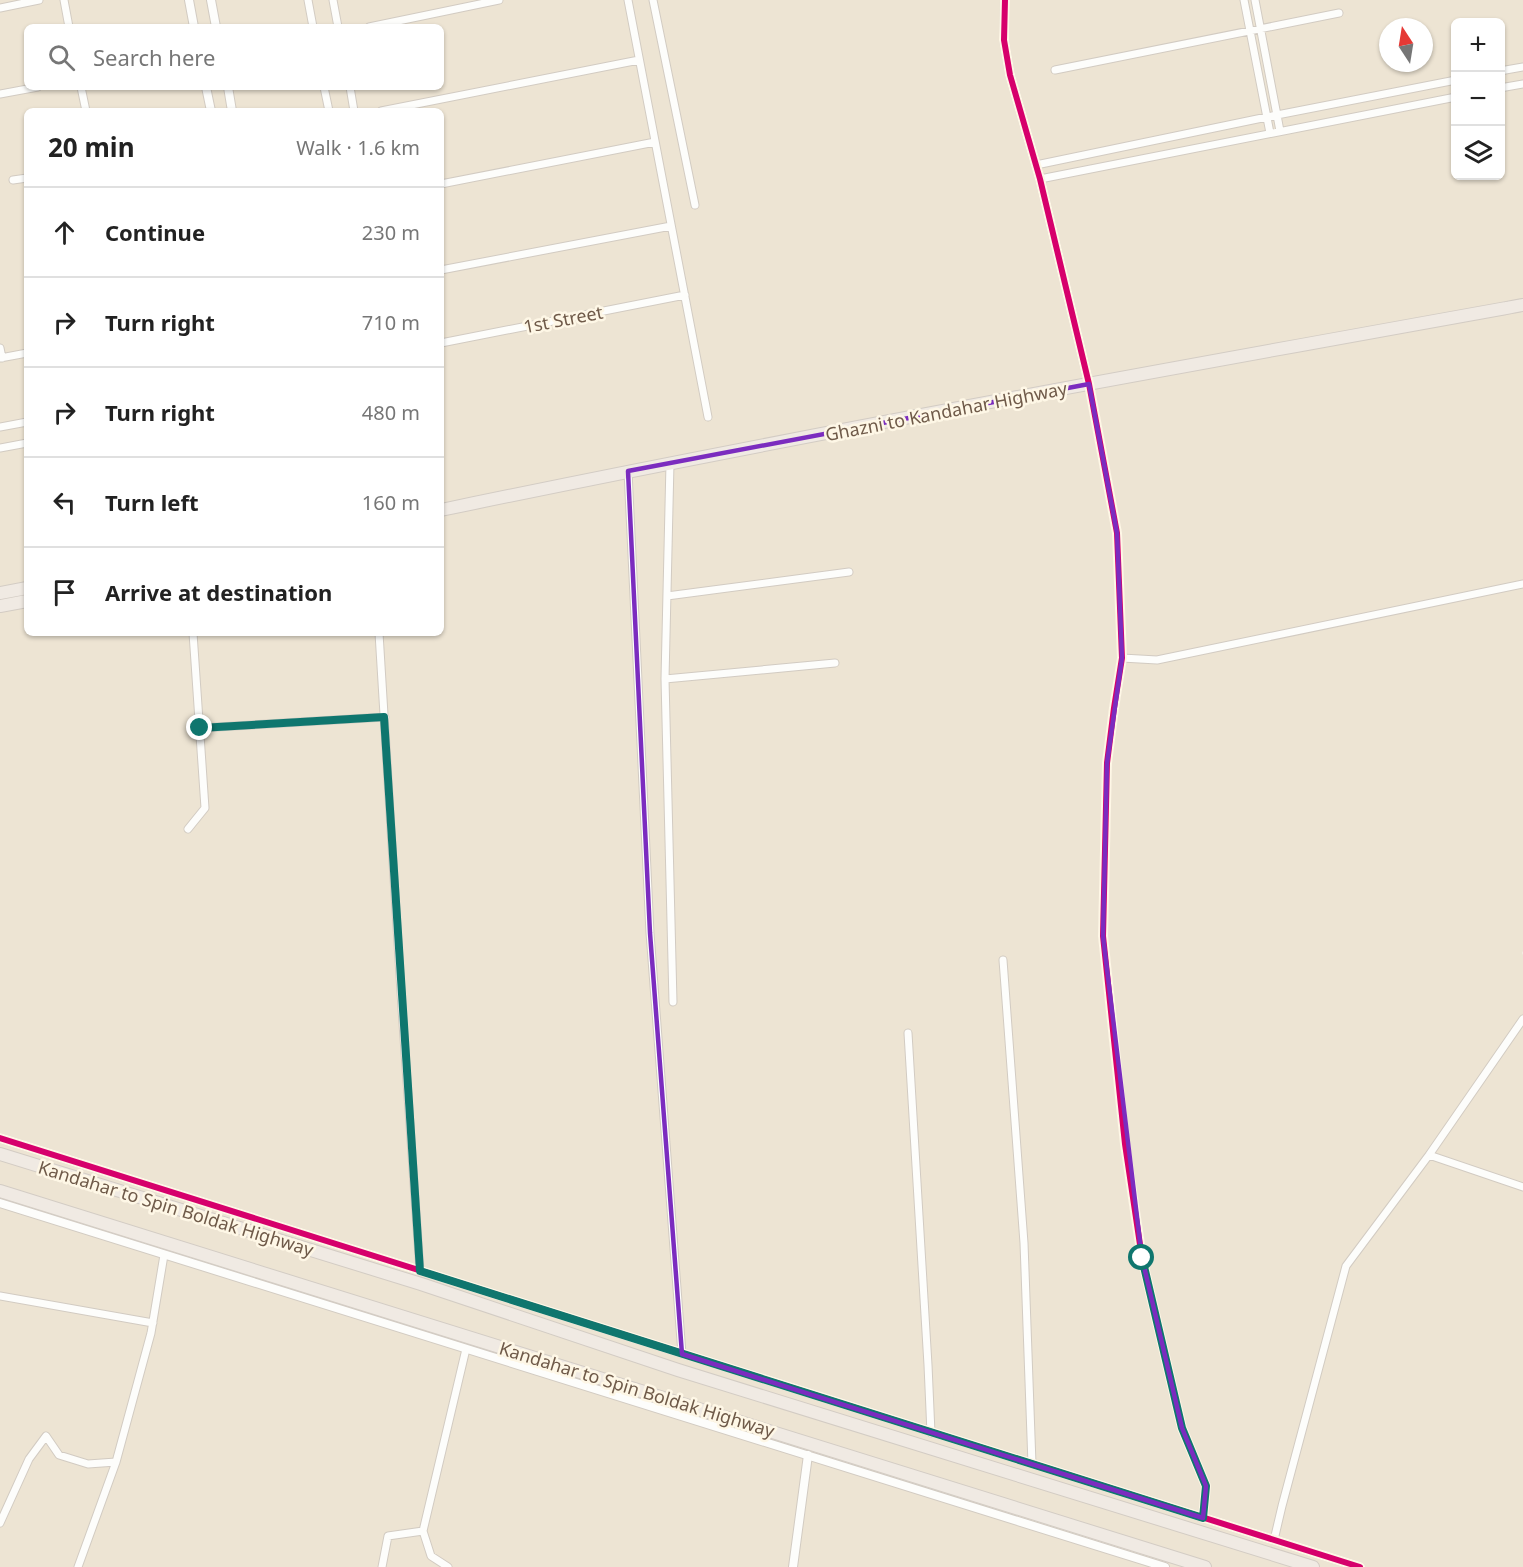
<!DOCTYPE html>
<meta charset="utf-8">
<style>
:root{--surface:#fff;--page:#f2f2f2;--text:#222;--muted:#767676;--line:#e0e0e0}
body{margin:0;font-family:"Noto Sans",sans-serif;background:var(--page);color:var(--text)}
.controls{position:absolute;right:18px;top:18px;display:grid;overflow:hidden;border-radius:9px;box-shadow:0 2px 4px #0004}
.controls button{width:54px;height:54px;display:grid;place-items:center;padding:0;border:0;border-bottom:2px solid var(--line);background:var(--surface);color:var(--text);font:30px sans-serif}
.compass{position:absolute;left:1379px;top:18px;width:54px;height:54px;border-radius:50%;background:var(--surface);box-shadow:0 2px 4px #0004;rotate:348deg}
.stop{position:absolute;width:18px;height:18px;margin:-14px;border:4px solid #0f766e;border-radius:50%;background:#fff}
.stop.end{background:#0f766e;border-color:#fff;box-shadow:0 2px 6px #0008}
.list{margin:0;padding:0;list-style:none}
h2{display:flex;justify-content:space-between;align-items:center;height:78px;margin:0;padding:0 24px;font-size:26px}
h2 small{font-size:20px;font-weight:400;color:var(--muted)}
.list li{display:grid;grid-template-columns:39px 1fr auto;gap:18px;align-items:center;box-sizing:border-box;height:90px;padding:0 24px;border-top:2px solid var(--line)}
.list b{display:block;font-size:22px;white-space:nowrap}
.list em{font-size:20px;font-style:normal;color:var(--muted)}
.icon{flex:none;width:33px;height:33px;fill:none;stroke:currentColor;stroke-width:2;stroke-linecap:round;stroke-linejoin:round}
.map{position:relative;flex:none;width:1523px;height:1567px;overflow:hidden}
.search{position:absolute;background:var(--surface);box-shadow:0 2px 4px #0004;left:24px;top:24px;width:420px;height:66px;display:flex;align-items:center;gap:15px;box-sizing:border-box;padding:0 21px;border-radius:9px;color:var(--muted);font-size:22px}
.panel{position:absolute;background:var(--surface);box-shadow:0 2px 4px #0004;left:24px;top:108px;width:420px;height:528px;border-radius:9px}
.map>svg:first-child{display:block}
</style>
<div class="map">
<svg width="1523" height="1567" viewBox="0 0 1523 1567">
<rect width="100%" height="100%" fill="#f4f0e6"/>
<path fill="#ede4d3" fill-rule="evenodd" d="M 0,0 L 1523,0 L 1523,951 L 1522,953 L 1523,955 L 1523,1567 L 0,1567 ZM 1456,22 L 1500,22 L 1500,176 L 1456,176 ZM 27,27 L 441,27 L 441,87 L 27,87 ZM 1388,27 L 1424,27 L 1424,63 L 1388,63 ZM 27,111 L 441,111 L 441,633 L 27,633 Z"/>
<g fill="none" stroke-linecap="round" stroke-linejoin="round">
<defs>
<path id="minor" d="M 64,0 L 69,27
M 308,0 L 313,27
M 333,0 L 338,27
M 628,0 L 708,417
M 653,0 L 695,205
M 1244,0 L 1270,133
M 1255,0 L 1280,131
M 0,8 L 39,0
M 369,27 L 499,0
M 1055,70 L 1339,13
M 1500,71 L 1523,67
M 81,87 L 86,111
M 324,87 L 329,111
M 350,87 L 354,111
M 1500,88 L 1523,84
M 0,94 L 38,87
M 381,111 L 639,60
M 1036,165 L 1267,117 L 1456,80
M 1040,179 L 1456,97
M 13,180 L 27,178
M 441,184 L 655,142
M 441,270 L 671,226
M 441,343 L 685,295
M 0,348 L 2,358
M 0,358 L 27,353
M 1089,384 L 1117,533 L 1122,658 L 1114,708 L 1107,763 L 1103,936 L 1125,1144 L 1142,1258 L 1182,1428 L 1206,1486 L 1203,1518
M 0,427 L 27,422
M 0,448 L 27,443
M 670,463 L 665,679 L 673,1002
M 628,471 L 650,933 L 682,1354
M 667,596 L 849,572
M 379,633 L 402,1009 L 420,1271
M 1122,658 L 1157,660 L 1523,584
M 665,679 L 835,663
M 200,728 L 385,717
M 188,829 L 205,808 L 193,633
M 1003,960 L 1024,1243 L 1032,1464
M 908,1033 L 928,1365 L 931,1433
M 1429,1155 L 1523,1187
M 0,1296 L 153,1323
M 0,1523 L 29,1459 L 46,1436 L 59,1455 L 88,1464 L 116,1462
M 423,1531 L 431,1556 L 448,1567
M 1274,1540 L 1282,1506 L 1346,1266 L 1429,1155 L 1523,1019
M 78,1567 L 116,1462 L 151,1333 L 164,1255
M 382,1567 L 388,1536 L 423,1531 L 466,1349"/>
<path id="tertiary" d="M 189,0 L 194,27
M 211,0 L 216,27
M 1005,0 L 1004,40 L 1010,75 L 1040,179 L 1089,384
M 206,87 L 211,111
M 228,87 L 232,111
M 0,1138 L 1360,1567
M 0,1203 L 1165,1567
M 793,1567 L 808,1455"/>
<path id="trunk" d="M 441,510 C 800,435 1162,370 1523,305
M 0,593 L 27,588
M 0,606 L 27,601
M 0,1154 L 421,1284 L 678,1370 L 1313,1567
M 0,1191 L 1205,1567"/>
</defs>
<use href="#minor" stroke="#d2cbc2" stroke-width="9"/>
<use href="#tertiary" stroke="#d2cbc2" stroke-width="10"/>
<use href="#trunk" stroke="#d3ccc4" stroke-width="14"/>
<use href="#minor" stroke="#fdfdfb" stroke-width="7"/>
<use href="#tertiary" stroke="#fdfdfb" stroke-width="8"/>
<use href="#trunk" stroke="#f0eae3" stroke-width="12"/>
<defs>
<path id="cycleway" d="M 1005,0 L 1004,40 L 1010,75 L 1040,179 L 1089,384 L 1117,533 L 1122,658 L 1114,708 L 1107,763 L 1103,936 L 1125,1144 L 1142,1258 L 1182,1428 L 1206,1486 L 1203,1518
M 0,1138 L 1360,1567"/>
</defs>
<use href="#cycleway" stroke="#fef7e6" stroke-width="10"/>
<use href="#cycleway" stroke="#d6006c" stroke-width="6"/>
</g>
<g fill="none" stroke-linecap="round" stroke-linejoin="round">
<path stroke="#0f766e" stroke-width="8" d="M 200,728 L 384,717 L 420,1271 L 1203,1518 L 1206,1486 L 1182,1428 L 1142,1258"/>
</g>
<path fill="none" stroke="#7b2cbf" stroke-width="4.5" stroke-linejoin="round" d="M 1089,384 L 1117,533 L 1122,658 L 1107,763 L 1103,936 L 1142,1258 L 1182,1428 L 1206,1486 L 1203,1518 L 682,1354 L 650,933 L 628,471 Z"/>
<g text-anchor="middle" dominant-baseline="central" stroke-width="5" stroke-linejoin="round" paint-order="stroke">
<g font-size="18" fill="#6f5a49" stroke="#fef7e6">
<text transform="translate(563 319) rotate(-11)">1st Street</text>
<text transform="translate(946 411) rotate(-11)">Ghazni to Kandahar Highway</text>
<text transform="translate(176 1208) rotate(17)">Kandahar to Spin Boldak Highway</text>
<text transform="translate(637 1389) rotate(17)">Kandahar to Spin Boldak Highway</text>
</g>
</g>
</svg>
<div class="controls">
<button>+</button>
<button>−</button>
<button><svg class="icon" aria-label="layers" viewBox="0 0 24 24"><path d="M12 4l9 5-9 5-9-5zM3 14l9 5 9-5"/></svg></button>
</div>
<svg class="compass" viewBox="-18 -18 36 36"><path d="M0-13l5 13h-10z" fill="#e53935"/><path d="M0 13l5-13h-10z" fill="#767676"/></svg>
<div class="stop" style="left:1142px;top:1258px"></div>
<div class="stop end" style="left:200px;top:728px"></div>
<div class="search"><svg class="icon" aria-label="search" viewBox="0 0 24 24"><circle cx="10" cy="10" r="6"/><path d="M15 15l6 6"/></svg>Search here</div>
<section class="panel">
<h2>20 min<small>Walk · 1.6 km</small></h2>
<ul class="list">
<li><svg class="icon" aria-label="ahead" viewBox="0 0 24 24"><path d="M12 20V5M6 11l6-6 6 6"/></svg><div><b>Continue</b></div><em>230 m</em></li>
<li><svg class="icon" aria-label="right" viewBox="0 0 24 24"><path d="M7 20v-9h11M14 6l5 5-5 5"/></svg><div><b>Turn right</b></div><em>710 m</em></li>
<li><svg class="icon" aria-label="right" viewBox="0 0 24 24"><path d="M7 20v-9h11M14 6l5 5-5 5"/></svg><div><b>Turn right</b></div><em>480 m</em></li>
<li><svg class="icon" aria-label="left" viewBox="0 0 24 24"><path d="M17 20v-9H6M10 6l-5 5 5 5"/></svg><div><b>Turn left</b></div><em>160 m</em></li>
<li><svg class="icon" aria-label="arrive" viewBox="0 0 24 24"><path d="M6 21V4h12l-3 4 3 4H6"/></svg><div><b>Arrive at destination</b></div></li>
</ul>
</section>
</div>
